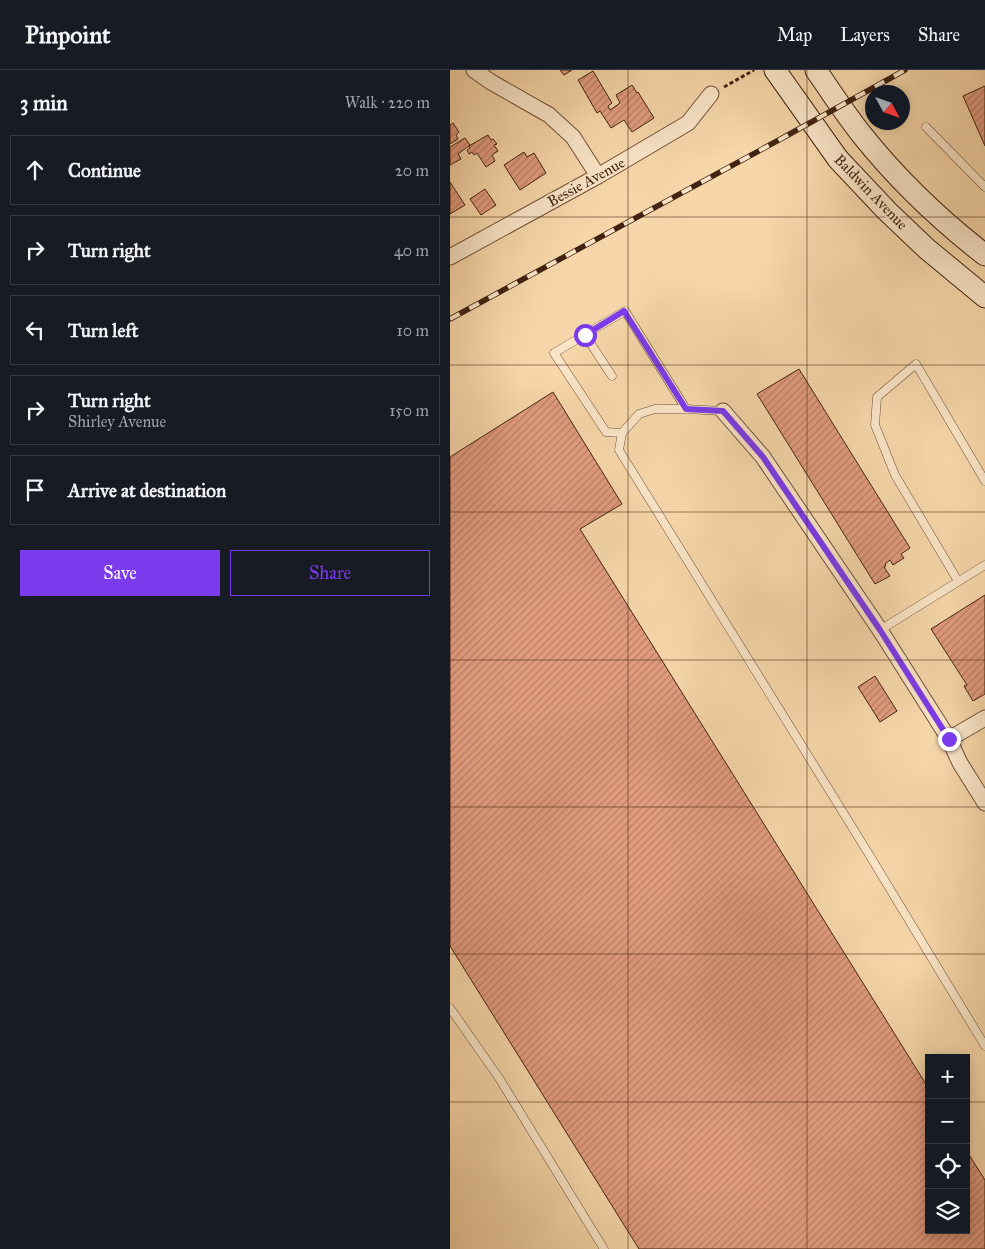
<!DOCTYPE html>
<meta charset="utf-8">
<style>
:root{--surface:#171b24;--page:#20242c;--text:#f1f3f6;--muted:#9ea1a6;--line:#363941;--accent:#7c3aed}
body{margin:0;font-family:"IM FELL Great Primer",serif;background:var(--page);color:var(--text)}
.controls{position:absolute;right:15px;bottom:15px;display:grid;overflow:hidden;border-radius:0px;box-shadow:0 2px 12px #0003}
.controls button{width:45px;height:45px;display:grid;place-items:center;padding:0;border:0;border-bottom:1px solid var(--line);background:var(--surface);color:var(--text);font:25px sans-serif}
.compass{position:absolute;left:415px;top:15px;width:45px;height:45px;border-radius:50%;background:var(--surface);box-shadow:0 2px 12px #0003;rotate:130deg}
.stop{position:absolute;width:15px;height:15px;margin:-11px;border:4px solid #7c3aed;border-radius:50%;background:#fff}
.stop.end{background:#7c3aed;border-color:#fff;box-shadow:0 1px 5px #0008}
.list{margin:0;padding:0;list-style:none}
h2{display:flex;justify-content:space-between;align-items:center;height:65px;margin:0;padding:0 20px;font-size:21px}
h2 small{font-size:16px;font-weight:400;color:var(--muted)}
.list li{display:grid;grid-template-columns:32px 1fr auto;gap:15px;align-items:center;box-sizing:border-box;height:70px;margin:0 10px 10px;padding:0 10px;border:1px solid var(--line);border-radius:0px}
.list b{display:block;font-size:19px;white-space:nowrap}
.list p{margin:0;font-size:16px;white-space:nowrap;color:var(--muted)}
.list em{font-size:16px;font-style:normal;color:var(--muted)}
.actions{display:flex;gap:10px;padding:15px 20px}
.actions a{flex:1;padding:11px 0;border:1px solid var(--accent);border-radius:0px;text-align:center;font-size:18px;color:var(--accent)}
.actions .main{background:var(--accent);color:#fff}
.icon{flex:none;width:28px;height:28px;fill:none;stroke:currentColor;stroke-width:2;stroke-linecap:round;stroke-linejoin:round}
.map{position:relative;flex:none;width:535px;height:1179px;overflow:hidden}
header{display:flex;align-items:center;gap:30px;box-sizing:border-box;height:70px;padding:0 25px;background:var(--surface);border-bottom:1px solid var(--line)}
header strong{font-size:24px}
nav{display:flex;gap:28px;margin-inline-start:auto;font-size:18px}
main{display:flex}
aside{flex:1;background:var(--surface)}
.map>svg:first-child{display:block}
</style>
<header>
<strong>Pinpoint</strong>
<nav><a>Map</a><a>Layers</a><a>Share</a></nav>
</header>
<main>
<aside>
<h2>3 min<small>Walk · 220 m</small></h2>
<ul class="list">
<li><svg class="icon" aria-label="ahead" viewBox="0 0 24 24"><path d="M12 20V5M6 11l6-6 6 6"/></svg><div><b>Continue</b></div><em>20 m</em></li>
<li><svg class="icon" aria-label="right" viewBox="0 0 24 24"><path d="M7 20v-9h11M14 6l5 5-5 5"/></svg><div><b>Turn right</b></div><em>40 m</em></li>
<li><svg class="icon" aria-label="left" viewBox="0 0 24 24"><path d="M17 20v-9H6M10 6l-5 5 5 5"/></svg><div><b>Turn left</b></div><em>10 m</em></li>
<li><svg class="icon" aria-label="right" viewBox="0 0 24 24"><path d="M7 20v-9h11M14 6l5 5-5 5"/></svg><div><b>Turn right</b><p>Shirley Avenue</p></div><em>150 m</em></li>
<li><svg class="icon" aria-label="arrive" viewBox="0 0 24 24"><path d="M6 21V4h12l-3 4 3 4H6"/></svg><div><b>Arrive at destination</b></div></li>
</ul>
<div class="actions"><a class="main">Save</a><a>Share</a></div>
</aside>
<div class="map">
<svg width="535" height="1179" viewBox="0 0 535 1179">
<defs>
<pattern id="building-hatch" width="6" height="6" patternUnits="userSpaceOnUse" patternTransform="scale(1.25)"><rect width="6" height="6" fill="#e29c7f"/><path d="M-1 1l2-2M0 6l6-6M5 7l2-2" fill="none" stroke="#b97f67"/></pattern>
</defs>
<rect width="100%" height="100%" fill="#f7d7aa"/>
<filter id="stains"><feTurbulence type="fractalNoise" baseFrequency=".004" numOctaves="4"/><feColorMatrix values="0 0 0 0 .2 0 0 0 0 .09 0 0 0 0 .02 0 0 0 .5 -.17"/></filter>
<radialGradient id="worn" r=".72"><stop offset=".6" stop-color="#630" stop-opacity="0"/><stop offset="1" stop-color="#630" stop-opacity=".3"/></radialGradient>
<path fill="url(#building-hatch)" stroke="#422210" d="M 110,0 L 122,0 L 114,5 Z
M 143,1 L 162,33 L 158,36 L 160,40 L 170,33 L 166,25 L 182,15 L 187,23 L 188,22 L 204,48 L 182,62 L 174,50 L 161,58 L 150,41 L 147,43 L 128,10 Z
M 535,16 L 535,76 L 513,26 Z
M 3,53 L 9,62 L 6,65 L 8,69 L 0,74 L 0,55 Z
M 38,65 L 41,70 L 43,69 L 47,74 L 44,75 L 48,81 L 42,85 L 45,91 L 36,97 L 27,83 L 24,85 L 22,82 L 19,84 L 17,80 L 20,78 L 19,76 Z
M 15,68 L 20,75 L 8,84 L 11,89 L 0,95 L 0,77 Z
M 74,82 L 77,87 L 84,83 L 96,103 L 70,120 L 54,95 Z
M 0,112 L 15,135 L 0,144 Z
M 35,119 L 46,135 L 31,145 L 20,129 Z
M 349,299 L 460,478 L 451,484 L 454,488 L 443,495 L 440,490 L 435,494 L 436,496 L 434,497 L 440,506 L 425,514 L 307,324 Z
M 103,322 L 172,434 L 130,459 L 479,1019 L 479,1160 L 516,1160 L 516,1080 L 535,1110 L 535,1179 L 189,1179 L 0,876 L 0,387 Z
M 535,525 L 535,624 L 523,631 L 514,616 L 517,615 L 481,559 Z
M 425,606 L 447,641 L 430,652 L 408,617 Z"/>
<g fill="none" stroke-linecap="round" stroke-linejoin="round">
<defs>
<path id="service" d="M 476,57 L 535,117
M 135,265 L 162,306
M 273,341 L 236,339 L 205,339 L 189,344 L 172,363 L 169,380 L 420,786 L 535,976
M 172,363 L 156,362 L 104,283 L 175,241 L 236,339
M 508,511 L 445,405 L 425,355 L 427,327 L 466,294 L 535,411
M 430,560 L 535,495
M 0,938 L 49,1008 L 154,1179"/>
<path id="minor" d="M 24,0 L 41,12 L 99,45 L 123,67 L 148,106
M 0,187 L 148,106 L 238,53 L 261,24
M 273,341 L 313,387 L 430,560 L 499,669 L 510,693 L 535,733
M 499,669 L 535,648"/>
<path id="secondary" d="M 325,0 L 388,89 L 437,141 L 477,179 L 535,227
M 366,0 C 381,22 396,45 412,65 C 448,110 490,150 535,185"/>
</defs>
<use href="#service" stroke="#6f4f36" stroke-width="9"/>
<use href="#minor" stroke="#6f4f36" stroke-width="17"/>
<use href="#secondary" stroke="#422210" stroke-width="23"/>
<path stroke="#422210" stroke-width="3" stroke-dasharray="4 2.5" stroke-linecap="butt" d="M 274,17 L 304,0"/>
<use href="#service" stroke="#fae5c8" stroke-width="8"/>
<use href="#minor" stroke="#fae5c8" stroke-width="15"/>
<use href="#secondary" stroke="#fae5c8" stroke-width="21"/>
<defs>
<path id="rail" d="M 0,249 L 338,65 L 455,0"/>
</defs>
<use href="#rail" stroke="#422210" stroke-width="5.5"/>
<use href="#rail" stroke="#fae5c8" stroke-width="4" stroke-dasharray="11" stroke-linecap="butt"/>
</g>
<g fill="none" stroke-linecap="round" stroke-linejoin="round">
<path stroke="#7c3aed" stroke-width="6" d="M 135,265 L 174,241 L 236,339 L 273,341 L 313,387 L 430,560 L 499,669"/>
</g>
<path fill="none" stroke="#422210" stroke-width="1" stroke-opacity="0.55" d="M 178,0 L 178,1179M 357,0 L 357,1179M 0,147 L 535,147M 0,295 L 535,295M 0,442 L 535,442M 0,590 L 535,590M 0,737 L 535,737M 0,884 L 535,884M 0,1032 L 479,1032M 516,1032 L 535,1032"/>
<g text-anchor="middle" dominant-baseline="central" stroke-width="4" stroke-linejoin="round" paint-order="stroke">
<g font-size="15" fill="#422210" stroke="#fae5c8">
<text transform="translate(136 112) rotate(-29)">Bessie Avenue</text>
<text transform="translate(421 122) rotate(46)">Baldwin Avenue</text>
</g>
</g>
<rect width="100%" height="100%" filter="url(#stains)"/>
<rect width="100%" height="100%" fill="url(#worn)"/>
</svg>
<div class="controls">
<button>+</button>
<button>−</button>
<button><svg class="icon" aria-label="locate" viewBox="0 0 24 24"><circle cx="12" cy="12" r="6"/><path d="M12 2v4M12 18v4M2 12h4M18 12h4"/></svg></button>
<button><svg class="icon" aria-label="layers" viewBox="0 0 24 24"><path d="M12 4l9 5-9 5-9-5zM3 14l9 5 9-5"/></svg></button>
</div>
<svg class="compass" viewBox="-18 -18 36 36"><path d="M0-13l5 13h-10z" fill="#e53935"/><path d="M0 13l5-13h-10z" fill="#9ea1a6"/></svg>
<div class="stop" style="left:135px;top:265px"></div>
<div class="stop end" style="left:499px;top:669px"></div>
</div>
</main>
